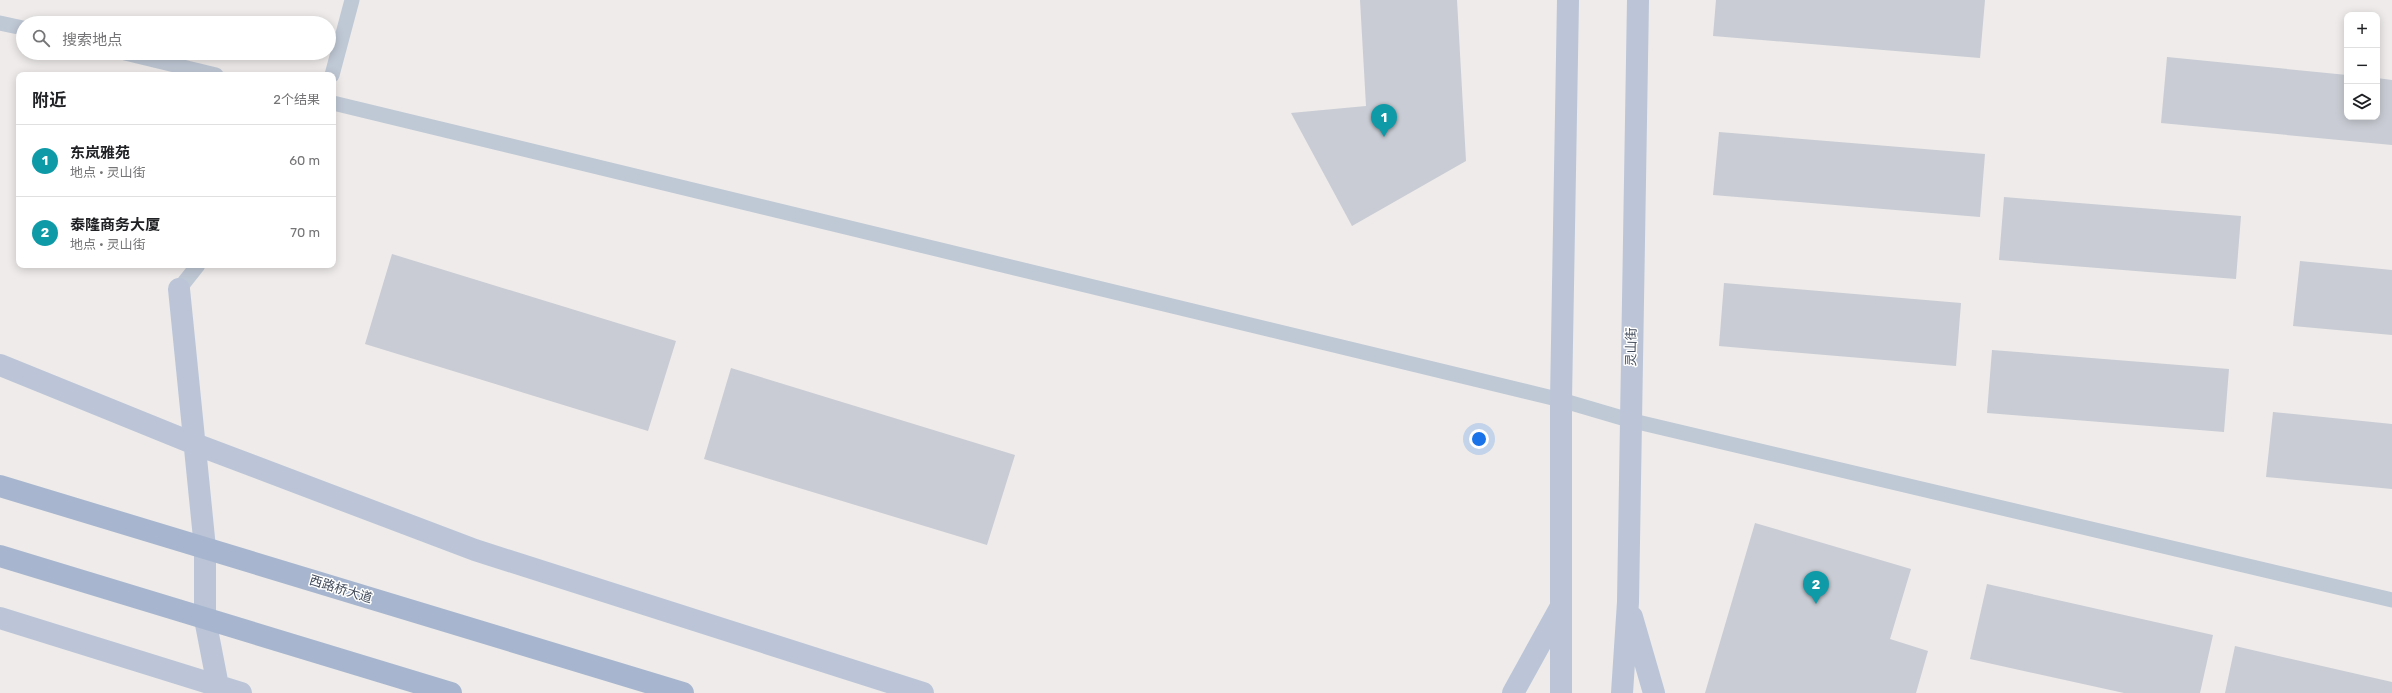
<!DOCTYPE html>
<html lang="zh">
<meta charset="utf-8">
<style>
:root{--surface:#fff;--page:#f6f6f6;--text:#202124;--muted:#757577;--line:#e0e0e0;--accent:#074eec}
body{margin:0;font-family:Rubik,"Noto Sans SC",sans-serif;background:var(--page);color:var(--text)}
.controls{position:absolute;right:12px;top:12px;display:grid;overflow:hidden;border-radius:8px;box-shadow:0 2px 10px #0003}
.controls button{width:36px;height:36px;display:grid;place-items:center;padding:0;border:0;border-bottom:1px solid var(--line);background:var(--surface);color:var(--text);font:20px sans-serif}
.you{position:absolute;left:1479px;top:439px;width:14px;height:14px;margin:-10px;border:3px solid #fff;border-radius:50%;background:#1a73e8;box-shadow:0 0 0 6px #1a73e833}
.badge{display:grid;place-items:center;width:26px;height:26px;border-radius:50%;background:var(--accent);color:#fff;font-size:13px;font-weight:700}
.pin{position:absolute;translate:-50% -33px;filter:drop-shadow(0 1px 2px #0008)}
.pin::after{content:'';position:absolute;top:21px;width:14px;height:12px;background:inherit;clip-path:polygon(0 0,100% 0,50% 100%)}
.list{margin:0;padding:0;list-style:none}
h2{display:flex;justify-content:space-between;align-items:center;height:52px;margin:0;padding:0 16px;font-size:17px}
h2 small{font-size:13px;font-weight:400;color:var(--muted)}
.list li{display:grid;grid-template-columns:26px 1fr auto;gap:12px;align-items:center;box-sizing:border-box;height:72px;padding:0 16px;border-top:1px solid var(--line)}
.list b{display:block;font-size:15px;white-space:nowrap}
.list p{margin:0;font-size:13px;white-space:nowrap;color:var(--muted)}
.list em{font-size:13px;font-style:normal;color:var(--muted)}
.icon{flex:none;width:22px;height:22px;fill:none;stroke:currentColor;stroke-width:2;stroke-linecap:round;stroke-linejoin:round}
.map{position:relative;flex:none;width:2392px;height:693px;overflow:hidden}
.search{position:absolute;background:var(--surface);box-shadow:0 2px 10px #0003;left:16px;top:16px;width:320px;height:44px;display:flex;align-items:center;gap:10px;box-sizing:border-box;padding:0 14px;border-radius:22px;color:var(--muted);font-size:15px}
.panel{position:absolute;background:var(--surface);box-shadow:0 2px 10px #0003;left:16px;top:72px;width:320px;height:196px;border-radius:8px}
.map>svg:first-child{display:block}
</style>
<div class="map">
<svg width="2392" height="693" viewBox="0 0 2392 693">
<rect width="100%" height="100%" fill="#eeebea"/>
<path fill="#c9ccd4" d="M 1360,0 L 1457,0 L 1466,161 L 1352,226 L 1291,113 L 1366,106 Z
M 1716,0 L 1985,0 L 1980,58 L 1713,36 Z
M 2167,57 L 2347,75 L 2347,117 L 2377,117 L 2377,78 L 2392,80 L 2392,145 L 2161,123 Z
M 1719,132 L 1985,154 L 1980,217 L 1713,195 Z
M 2004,197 L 2241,216 L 2236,279 L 1999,260 Z
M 392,254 L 676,341 L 648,431 L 365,344 Z
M 2300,261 L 2392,270 L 2392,335 L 2293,326 Z
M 1724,283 L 1961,303 L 1956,366 L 1719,346 Z
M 1992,350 L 2229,369 L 2224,432 L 1987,413 Z
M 731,368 L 1015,455 L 987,545 L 704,459 Z
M 2273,412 L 2392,424 L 2392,489 L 2266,477 Z
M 1755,523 L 1911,569 L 1890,639 L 1928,651 L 1916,693 L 1705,693 Z
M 1987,584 L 2213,635 L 2200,693 L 2124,693 L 1970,659 Z
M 2235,646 L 2392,682 L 2392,693 L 2225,693 Z"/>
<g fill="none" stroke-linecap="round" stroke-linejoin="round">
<path stroke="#bfc8d5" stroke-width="15" d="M 0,23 L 23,28
M 125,53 L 216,75
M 332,75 L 352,0
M 333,103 L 1561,400 L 1629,420 L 2392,600
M 179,289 L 198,265"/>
<path stroke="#bbc5d7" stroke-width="22" d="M 179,289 L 205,548 L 205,619 L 218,686 L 218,693
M 0,365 L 195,444 L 475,550 L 923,693
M 1632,617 L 1654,693
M 0,618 L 241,693
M 1513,693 L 1560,608
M 1561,693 L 1561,400 L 1568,0
M 1622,693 L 1628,602 L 1638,0"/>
<path stroke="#a7b6ce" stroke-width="22" d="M 0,486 L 683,693
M 0,556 L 451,693"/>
</g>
<g text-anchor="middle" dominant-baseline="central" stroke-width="3" stroke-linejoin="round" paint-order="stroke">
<g font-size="13" fill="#424b5a" stroke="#fff">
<text transform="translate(1631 347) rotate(-89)">灵山街</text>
<text transform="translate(341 589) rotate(17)">西路桥大道</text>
</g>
</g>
</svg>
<div class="controls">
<button>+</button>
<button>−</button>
<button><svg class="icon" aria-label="layers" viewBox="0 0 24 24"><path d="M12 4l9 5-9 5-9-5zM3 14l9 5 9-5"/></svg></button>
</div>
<div class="you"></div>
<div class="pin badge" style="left:1384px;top:137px;background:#0f9aa8">1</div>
<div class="pin badge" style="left:1816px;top:604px;background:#0f9aa8">2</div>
<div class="search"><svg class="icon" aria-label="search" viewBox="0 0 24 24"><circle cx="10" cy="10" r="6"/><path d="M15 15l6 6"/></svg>搜索地点</div>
<section class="panel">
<h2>附近<small>2个结果</small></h2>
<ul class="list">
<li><span class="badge" style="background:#0f9aa8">1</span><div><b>东岚雅苑</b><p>地点 · 灵山街</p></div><em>60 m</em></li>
<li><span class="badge" style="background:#0f9aa8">2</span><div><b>泰隆商务大厦</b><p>地点 · 灵山街</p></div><em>70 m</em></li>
</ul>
</section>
</div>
